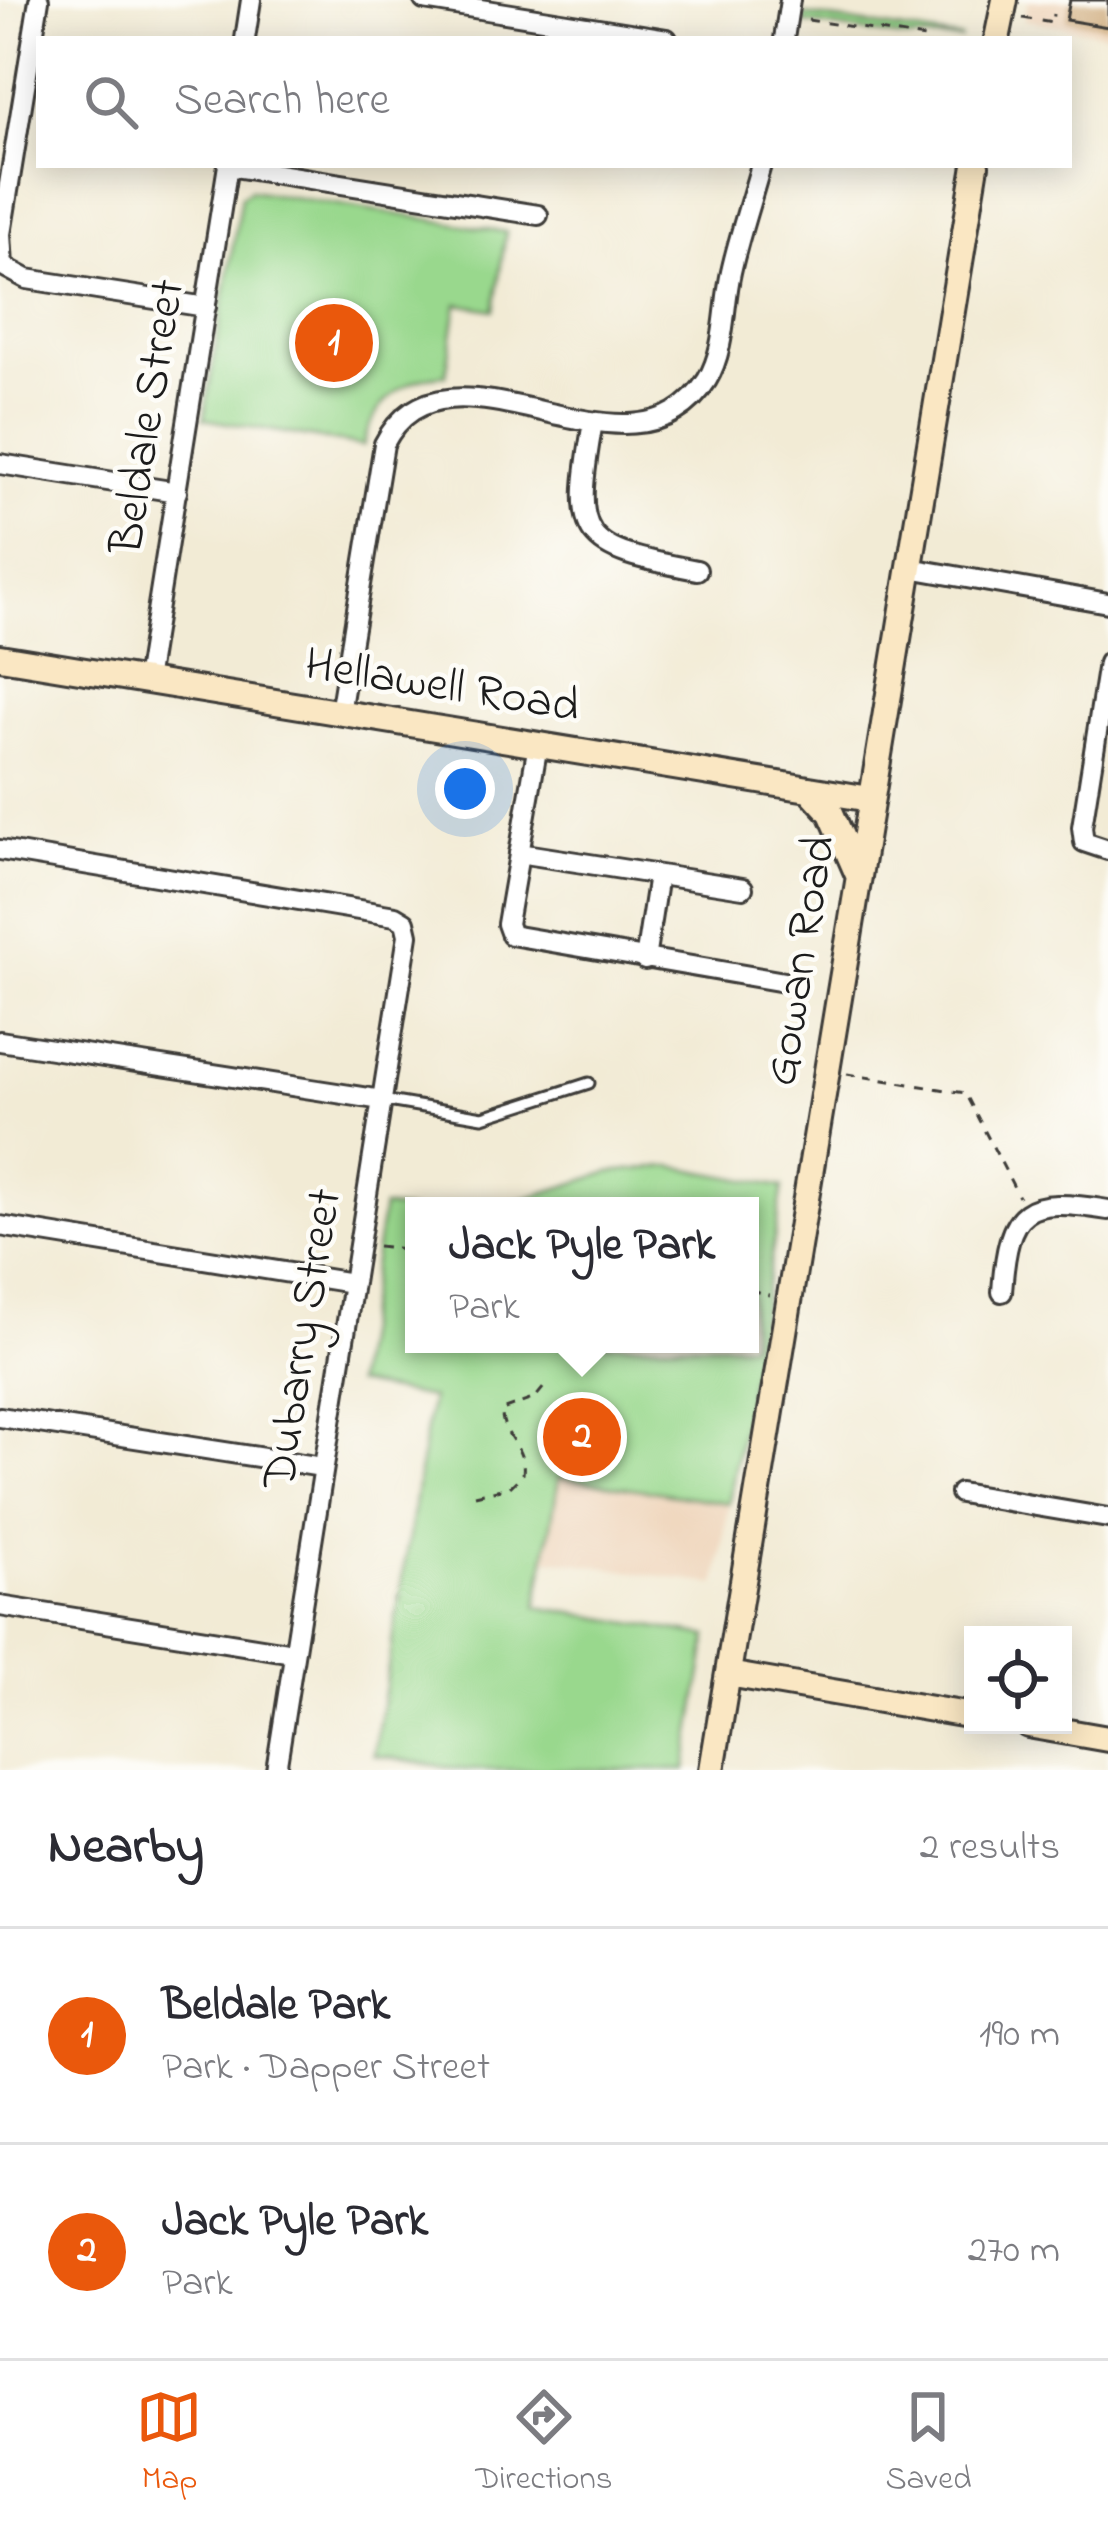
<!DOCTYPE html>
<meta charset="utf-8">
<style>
:root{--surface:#fff;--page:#f2f2f3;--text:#2b2b33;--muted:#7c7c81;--line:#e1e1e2;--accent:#ea580c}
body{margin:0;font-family:"Indie Flower",sans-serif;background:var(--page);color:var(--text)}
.controls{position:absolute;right:36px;bottom:36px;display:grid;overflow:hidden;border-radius:0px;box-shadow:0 6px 30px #0003}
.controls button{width:108px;height:108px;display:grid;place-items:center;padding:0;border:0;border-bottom:3px solid var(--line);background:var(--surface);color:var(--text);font:60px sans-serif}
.you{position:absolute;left:465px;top:789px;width:42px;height:42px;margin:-30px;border:9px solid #fff;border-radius:50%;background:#1a73e8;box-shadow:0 0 0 18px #1a73e833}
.badge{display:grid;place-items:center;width:78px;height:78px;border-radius:50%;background:var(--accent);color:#fff;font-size:39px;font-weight:700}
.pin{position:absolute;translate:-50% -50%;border:6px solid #fff;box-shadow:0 3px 12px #0006}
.popup{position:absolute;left:405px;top:1197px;width:354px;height:156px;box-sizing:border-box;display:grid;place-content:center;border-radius:0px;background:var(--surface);filter:drop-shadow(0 3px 9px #0005);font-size:39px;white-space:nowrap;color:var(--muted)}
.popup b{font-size:45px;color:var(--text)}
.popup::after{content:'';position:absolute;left:50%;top:100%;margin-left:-24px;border:24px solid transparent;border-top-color:var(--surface)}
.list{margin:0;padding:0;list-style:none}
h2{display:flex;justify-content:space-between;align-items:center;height:156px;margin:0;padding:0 48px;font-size:51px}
h2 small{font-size:39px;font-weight:400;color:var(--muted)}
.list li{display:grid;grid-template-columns:78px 1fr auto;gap:36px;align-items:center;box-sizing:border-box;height:216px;padding:0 48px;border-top:3px solid var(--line)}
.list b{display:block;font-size:45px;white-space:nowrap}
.list p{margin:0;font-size:39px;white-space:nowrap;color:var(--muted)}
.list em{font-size:39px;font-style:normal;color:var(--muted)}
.icon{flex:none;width:66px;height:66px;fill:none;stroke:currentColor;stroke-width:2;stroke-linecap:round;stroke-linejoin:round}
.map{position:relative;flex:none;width:1108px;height:1770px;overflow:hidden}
.search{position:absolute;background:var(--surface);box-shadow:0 6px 30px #0003;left:36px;right:36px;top:36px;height:132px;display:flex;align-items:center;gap:30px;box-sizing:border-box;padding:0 42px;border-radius:0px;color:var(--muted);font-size:45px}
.sheet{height:588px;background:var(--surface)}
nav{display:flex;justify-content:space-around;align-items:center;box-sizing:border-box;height:168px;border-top:3px solid var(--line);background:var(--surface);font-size:33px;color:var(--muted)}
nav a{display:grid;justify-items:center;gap:6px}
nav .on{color:var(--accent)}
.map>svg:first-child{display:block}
</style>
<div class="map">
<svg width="1108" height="1770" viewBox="0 0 1108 1770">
<rect width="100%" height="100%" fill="#fdfcf7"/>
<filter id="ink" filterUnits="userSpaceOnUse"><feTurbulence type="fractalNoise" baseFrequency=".00833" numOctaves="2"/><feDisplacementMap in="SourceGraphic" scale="24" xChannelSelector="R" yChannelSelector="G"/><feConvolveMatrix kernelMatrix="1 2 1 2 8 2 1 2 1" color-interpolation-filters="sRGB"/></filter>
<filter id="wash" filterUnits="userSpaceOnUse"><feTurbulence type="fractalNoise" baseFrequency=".004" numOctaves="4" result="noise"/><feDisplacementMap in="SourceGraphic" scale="48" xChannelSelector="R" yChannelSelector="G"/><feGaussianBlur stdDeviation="2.7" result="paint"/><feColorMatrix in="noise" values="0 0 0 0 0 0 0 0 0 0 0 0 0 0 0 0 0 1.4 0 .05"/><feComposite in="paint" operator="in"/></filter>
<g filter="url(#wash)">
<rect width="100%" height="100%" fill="#f2ebd5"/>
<path fill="#efd6bc" d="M 1028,0 L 1108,0 L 1108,34 L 1024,20 Z
M 558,1477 L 729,1503 L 717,1585 L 545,1558 Z"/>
<path fill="#99d88d" stroke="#5a7a54" stroke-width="3" d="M 805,15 L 962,39 L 909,39 L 804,23 Z
M 250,190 L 506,232 L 494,310 L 457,304 L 446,375 C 402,376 373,405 363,446 L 204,419 L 241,196 Z
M 672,1166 L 783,1187 L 729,1503 L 559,1477 L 537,1607 L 708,1636 L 686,1770 L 466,1770 L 374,1755 L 431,1398 L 354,1384 L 383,1207 L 414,1212 L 414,1344 L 750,1344 L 750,1206 L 503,1206 L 610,1172 Z"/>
<g id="blocks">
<path fill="#cda979" d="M 1070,0 L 1108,0 L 1108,27 L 1066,20 Z"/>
</g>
</g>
<g filter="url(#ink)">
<use href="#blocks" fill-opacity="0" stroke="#3c3b38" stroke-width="3"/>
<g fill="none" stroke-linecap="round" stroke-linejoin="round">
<defs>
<path id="lane" d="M 382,1100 L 483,1117 L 589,1083"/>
<path id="street" d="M 39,0 L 1,234 L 3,266 L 27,279 L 206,307
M 424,0 L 667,39
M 245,39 L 251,0
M 784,39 L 790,0
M 228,166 L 538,215
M 593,422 C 572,541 579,548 697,570
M 0,464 L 177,492
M 910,568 L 1108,603
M 1108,663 L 1082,827 L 1084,842 L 1108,850
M 146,681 L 228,165
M 340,713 L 384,444 C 447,320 631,501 707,380 C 726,349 723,307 731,272 C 739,236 751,201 761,165
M 538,744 L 507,924 L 511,935 L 796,984
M 0,850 L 395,916 L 405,922 L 408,935 L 276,1770
M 519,853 L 743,888
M 645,960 L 658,875
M 0,1041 L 382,1100
M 0,1226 L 352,1283
M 1002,1292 C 1008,1205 1025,1197 1108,1210
M 0,1417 L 322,1467
M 960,1493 L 1108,1518
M 0,1606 L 293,1653"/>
<path id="secondary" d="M 997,39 L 1005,0
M 0,657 L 870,799
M 809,789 L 831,813 L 858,875
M 728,1674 L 973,1716
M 1028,1725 L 1108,1739
M 712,1770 L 976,165"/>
</defs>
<use href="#lane" stroke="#3c3b38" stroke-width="15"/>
<use href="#street" stroke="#3c3b38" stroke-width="24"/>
<use href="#secondary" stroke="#3c3b38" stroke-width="30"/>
<path stroke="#3c3b38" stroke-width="3" stroke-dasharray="9 9" stroke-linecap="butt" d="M 1023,18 L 1052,23 L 1053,14
M 808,20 L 931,39
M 847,1074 L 965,1093 L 1019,1197
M 378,1246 L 414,1250
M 750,1290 L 769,1295
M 475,1495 L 510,1487 L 523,1474 C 527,1447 500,1435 502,1410 L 535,1398 L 544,1387"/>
<use href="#lane" stroke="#fff" stroke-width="9"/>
<use href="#street" stroke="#fff" stroke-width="18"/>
<use href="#secondary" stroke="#fae7c3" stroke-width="24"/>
</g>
</g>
<g text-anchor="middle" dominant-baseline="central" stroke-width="9" stroke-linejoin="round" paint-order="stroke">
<g font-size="48" fill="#1c1c1c" stroke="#fdfcf7">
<text transform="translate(149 417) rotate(-81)">Beldale Street</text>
<text transform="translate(442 687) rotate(9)">Hellawell Road</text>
<text transform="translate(802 961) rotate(-81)">Gowan Road</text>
<text transform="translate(304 1339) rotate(-81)">Dubarry Street</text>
</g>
</g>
</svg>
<div class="controls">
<button><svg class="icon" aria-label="locate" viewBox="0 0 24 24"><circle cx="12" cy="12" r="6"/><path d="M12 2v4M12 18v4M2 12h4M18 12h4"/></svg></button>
</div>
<div class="you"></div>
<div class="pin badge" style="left:334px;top:343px">1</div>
<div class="pin badge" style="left:582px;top:1437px">2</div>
<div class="popup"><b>Jack Pyle Park</b>Park</div>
<div class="search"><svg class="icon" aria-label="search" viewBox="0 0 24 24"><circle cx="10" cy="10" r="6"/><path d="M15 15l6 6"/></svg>Search here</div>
</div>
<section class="sheet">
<h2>Nearby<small>2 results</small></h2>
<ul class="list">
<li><span class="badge">1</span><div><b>Beldale Park</b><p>Park · Dapper Street</p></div><em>190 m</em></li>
<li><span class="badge">2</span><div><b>Jack Pyle Park</b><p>Park</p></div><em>270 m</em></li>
</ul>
</section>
<nav>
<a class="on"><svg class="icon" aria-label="map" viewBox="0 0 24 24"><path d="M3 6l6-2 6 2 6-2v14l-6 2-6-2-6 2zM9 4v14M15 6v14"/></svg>Map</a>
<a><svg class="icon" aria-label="directions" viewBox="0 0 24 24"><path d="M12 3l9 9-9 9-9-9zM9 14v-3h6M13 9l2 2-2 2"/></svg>Directions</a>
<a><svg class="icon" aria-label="saved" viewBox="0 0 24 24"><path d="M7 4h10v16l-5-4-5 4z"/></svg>Saved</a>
</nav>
